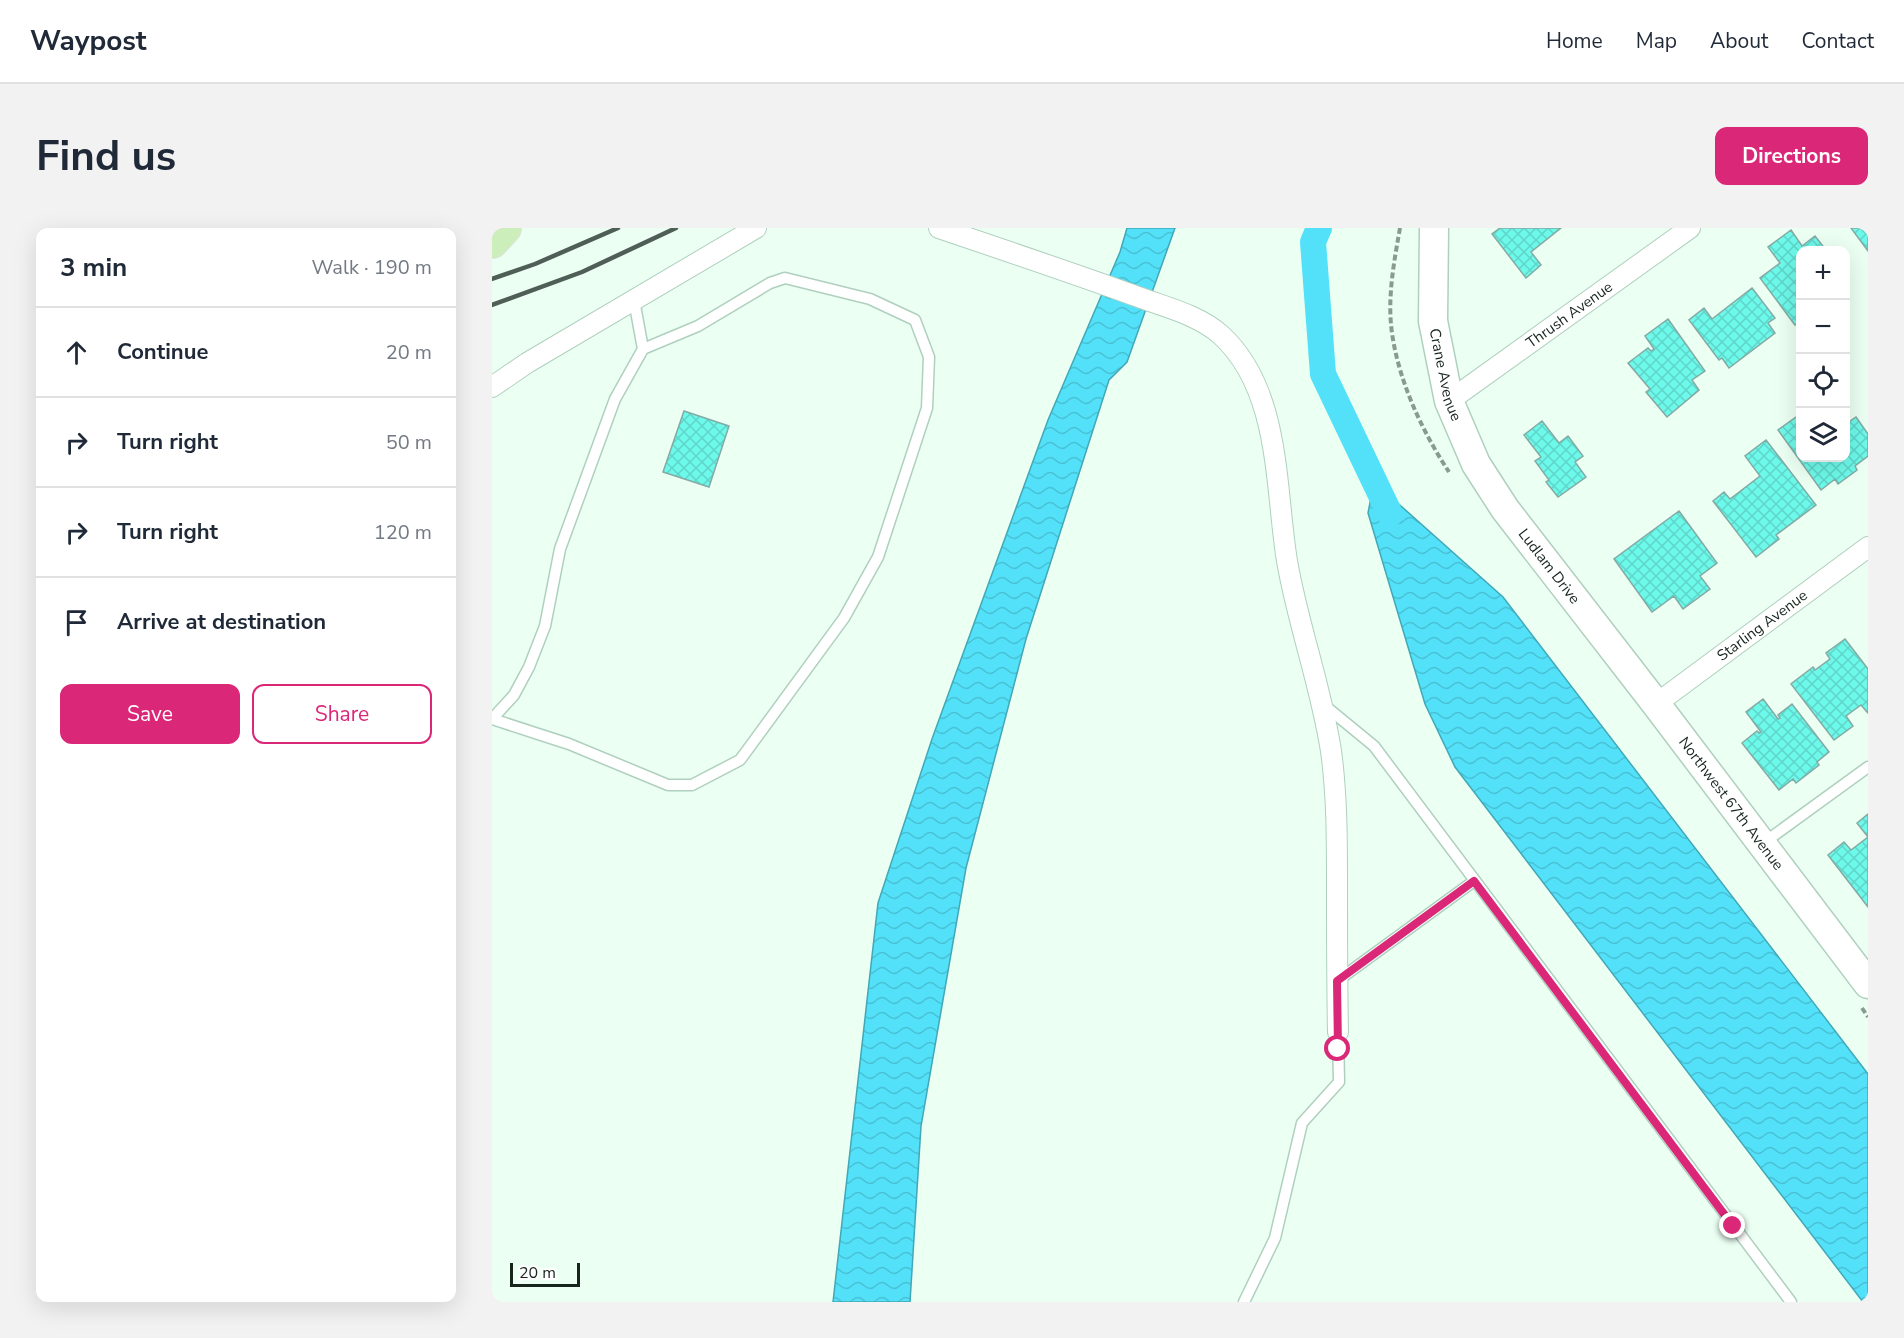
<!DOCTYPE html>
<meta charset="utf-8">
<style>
:root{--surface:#fff;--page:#f2f2f3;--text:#1f2937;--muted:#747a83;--line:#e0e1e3;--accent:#db2777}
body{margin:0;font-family:"Nunito Sans",sans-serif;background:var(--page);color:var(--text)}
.controls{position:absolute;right:18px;top:18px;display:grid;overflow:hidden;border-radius:12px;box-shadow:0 6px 24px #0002}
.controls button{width:54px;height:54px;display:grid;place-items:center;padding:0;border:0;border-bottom:2px solid var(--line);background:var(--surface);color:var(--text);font:30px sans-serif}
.scale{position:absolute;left:18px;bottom:15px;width:70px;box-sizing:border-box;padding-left:6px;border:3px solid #17241d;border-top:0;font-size:16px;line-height:21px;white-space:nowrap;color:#17241d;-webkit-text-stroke:4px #fff;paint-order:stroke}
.stop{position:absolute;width:18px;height:18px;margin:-14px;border:4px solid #db2777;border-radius:50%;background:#fff}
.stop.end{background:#db2777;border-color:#fff;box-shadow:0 2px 6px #0008}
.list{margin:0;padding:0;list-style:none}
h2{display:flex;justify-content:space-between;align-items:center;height:78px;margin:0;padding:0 24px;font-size:26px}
h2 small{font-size:20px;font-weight:400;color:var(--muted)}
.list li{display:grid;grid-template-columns:39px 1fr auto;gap:18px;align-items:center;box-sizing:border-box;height:90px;padding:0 24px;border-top:2px solid var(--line)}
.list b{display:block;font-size:22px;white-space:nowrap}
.list em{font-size:20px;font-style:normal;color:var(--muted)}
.actions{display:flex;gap:12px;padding:18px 24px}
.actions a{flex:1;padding:14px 0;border:2px solid var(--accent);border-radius:12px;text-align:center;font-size:21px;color:var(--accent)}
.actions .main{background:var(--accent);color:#fff}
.icon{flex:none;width:33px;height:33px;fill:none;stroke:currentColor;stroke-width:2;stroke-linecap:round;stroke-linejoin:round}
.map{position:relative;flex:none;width:1376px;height:1074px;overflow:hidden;border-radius:12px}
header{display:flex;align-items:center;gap:36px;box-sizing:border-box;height:84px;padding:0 30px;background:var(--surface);border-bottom:2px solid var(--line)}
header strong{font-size:28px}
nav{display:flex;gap:33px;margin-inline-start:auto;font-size:21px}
.intro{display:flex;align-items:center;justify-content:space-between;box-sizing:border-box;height:144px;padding:0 36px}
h1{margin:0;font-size:42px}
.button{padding:15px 27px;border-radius:12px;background:var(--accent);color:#fff;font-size:21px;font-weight:700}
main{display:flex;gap:36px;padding:0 36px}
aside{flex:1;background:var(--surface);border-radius:12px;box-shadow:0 6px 24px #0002}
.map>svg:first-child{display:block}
</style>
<header>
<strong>Waypost</strong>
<nav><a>Home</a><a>Map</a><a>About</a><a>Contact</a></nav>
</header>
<div class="intro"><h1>Find us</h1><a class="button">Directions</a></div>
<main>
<aside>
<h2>3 min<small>Walk · 190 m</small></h2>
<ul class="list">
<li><svg class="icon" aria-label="ahead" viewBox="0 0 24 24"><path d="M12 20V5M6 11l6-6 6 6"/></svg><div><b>Continue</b></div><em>20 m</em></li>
<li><svg class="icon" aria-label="right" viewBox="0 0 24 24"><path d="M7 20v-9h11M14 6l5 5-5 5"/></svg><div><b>Turn right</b></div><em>50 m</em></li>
<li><svg class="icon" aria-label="right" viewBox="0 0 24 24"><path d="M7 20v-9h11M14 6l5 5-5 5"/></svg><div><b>Turn right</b></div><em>120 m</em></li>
<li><svg class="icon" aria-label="arrive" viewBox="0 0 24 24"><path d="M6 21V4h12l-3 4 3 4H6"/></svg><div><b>Arrive at destination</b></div></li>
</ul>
<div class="actions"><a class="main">Save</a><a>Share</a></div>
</aside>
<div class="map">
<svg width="1376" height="1074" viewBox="0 0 1376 1074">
<defs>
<pattern id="water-waves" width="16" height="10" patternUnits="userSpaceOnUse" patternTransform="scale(1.5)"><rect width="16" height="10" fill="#53e1f9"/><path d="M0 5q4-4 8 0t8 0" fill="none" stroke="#48c1d5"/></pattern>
<pattern id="building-cross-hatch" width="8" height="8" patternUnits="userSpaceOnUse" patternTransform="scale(1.5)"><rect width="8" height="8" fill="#6df9ea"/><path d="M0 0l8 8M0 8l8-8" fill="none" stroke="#5ed5c8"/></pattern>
</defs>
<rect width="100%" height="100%" fill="#ebfff3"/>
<path fill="url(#water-waves)" stroke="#41a8b7" stroke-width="1.5" d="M 635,0 L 683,0 L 635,134 L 617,152 L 534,411 L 474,640 L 429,898 L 418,1074 L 341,1074 L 386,675 L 440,511 L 556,192 L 628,24 Z
M 882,254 L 1011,369 L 1376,846 L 1376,1074 L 1371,1074 L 963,539 L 933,476 L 876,285 Z"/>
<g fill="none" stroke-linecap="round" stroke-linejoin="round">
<path stroke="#53e1f9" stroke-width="26" d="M 827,0 L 821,14 L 831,146 L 898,286"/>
</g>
<path fill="url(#building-cross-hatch)" stroke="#83aaa4" stroke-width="1.5" d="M 1008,0 L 1069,0 L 1039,24 L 1049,37 L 1034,50 L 1000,6 Z
M 1359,0 L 1376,0 L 1376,23 Z
M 1299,2 L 1310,18 L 1323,8 L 1334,22 L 1308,22 L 1308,92 L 1303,97 L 1268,50 L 1288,35 L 1276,19 Z
M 1260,60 L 1283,90 L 1276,95 L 1283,105 L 1237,140 L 1230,130 L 1227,132 L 1197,92 L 1212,80 L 1220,91 Z
M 1176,91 L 1213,143 L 1200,152 L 1207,162 L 1175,189 L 1154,164 L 1158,161 L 1136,135 L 1156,120 L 1159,123 L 1162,121 L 1153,108 Z
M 192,183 L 237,198 L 217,259 L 171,244 Z
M 1307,187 L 1308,190 L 1308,230 L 1354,230 L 1354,196 L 1364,189 L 1376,206 L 1376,228 L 1363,238 L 1365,242 L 1346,256 L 1343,251 L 1329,262 L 1286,202 Z
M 1050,193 L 1067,215 L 1076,208 L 1091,228 L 1083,234 L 1094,249 L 1066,269 L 1054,254 L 1057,252 L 1043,233 L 1049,229 L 1032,207 Z
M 1274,212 L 1324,277 L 1284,307 L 1287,311 L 1264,329 L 1221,273 L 1232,264 L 1238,271 L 1268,248 L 1253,228 Z
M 1187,283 L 1225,335 L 1208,348 L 1218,361 L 1191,381 L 1182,368 L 1160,384 L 1122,331 Z
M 1353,411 L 1376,441 L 1376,485 L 1369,477 L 1354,488 L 1361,498 L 1342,512 L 1299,456 L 1321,439 L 1323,442 L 1338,431 L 1334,425 Z
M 1271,471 L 1286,491 L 1288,490 L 1286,487 L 1300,476 L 1337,524 L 1325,534 L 1327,537 L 1304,555 L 1301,551 L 1287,562 L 1250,515 L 1265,503 L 1267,505 L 1269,504 L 1254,484 Z
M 1376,586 L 1376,679 L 1336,627 L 1352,614 L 1359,622 L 1376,609 L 1365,595 Z"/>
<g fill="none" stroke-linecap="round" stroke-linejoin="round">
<defs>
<path id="lane" d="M 832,477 L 882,518 L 1299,1074
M 0,491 L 77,516 L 176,557 L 200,557 L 248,532 L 352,390 L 386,329 L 435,180 L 437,129 L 423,92 L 378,71 L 293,50 L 278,55 L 206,98 L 151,121
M 0,491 L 22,467 L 37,439 L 53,398 L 68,321 L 123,171 L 151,121 L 142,72
M 1270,616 L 1376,539
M 845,753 L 982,653
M 752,1074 L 783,1010 L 810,895 L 847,854 L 846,804"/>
<g id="street">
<path d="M 447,0 C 512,22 577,44 641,67 C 669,78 706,86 729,107 C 789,162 783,259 795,333 C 806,397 829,458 839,523 C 845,567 845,611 845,656 C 845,705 845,755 846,804"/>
<path d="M 0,159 L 35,135 L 264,0"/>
<path id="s1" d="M 957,173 L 1198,0"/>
<path id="s2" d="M 1164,476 L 1376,319"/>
</g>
<g id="secondary">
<path id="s3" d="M 942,0 L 941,93 L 957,173 L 984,236 L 1013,281 L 1164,476 L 1376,756"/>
</g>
<path id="primary" d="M 0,14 L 13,0"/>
</defs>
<use href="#lane" stroke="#afd0be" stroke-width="13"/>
<use href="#street" stroke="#afd0be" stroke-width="22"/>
<use href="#secondary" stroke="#afd0be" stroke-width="31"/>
<use href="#primary" stroke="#dfe0df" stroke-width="34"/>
<path stroke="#8a9a91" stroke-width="4" stroke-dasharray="6 3" stroke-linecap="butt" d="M 908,0 C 902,34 895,70 900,105 C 907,154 930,203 957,244
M 1370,780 L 1376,789"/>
<use href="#lane" stroke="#fff" stroke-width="10"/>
<use href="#street" stroke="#fff" stroke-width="20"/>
<use href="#secondary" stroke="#fff" stroke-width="28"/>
<use href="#primary" stroke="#cbeeba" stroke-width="32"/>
<path stroke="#4f5e56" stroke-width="4.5" d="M 0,51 L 43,36 L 126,0
M 0,77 L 90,44 L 184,0"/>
</g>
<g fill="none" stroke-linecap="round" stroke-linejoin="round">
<path stroke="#db2777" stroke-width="8" d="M 846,821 L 845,753 L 982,653 L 1241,998"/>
</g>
<g text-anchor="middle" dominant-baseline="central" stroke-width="6" stroke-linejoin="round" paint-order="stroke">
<g font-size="15" fill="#17241d" stroke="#fff">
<text stroke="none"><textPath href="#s1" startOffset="148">Thrush Avenue</textPath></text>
<text stroke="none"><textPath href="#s3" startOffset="148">Crane Avenue</textPath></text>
<text stroke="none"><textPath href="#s3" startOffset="369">Ludlam Drive</textPath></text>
<text stroke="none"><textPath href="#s2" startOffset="132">Starling Avenue</textPath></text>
<text stroke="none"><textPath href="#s3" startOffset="668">Northwest 67th Avenue</textPath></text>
</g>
</g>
</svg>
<div class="controls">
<button>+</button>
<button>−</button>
<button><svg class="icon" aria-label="locate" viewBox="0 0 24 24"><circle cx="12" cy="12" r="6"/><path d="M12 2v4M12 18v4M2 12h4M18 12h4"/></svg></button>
<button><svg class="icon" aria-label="layers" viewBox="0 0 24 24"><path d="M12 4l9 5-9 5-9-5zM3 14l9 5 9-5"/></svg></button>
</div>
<div class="scale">20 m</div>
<div class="stop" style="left:846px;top:821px"></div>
<div class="stop end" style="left:1241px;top:998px"></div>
</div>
</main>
